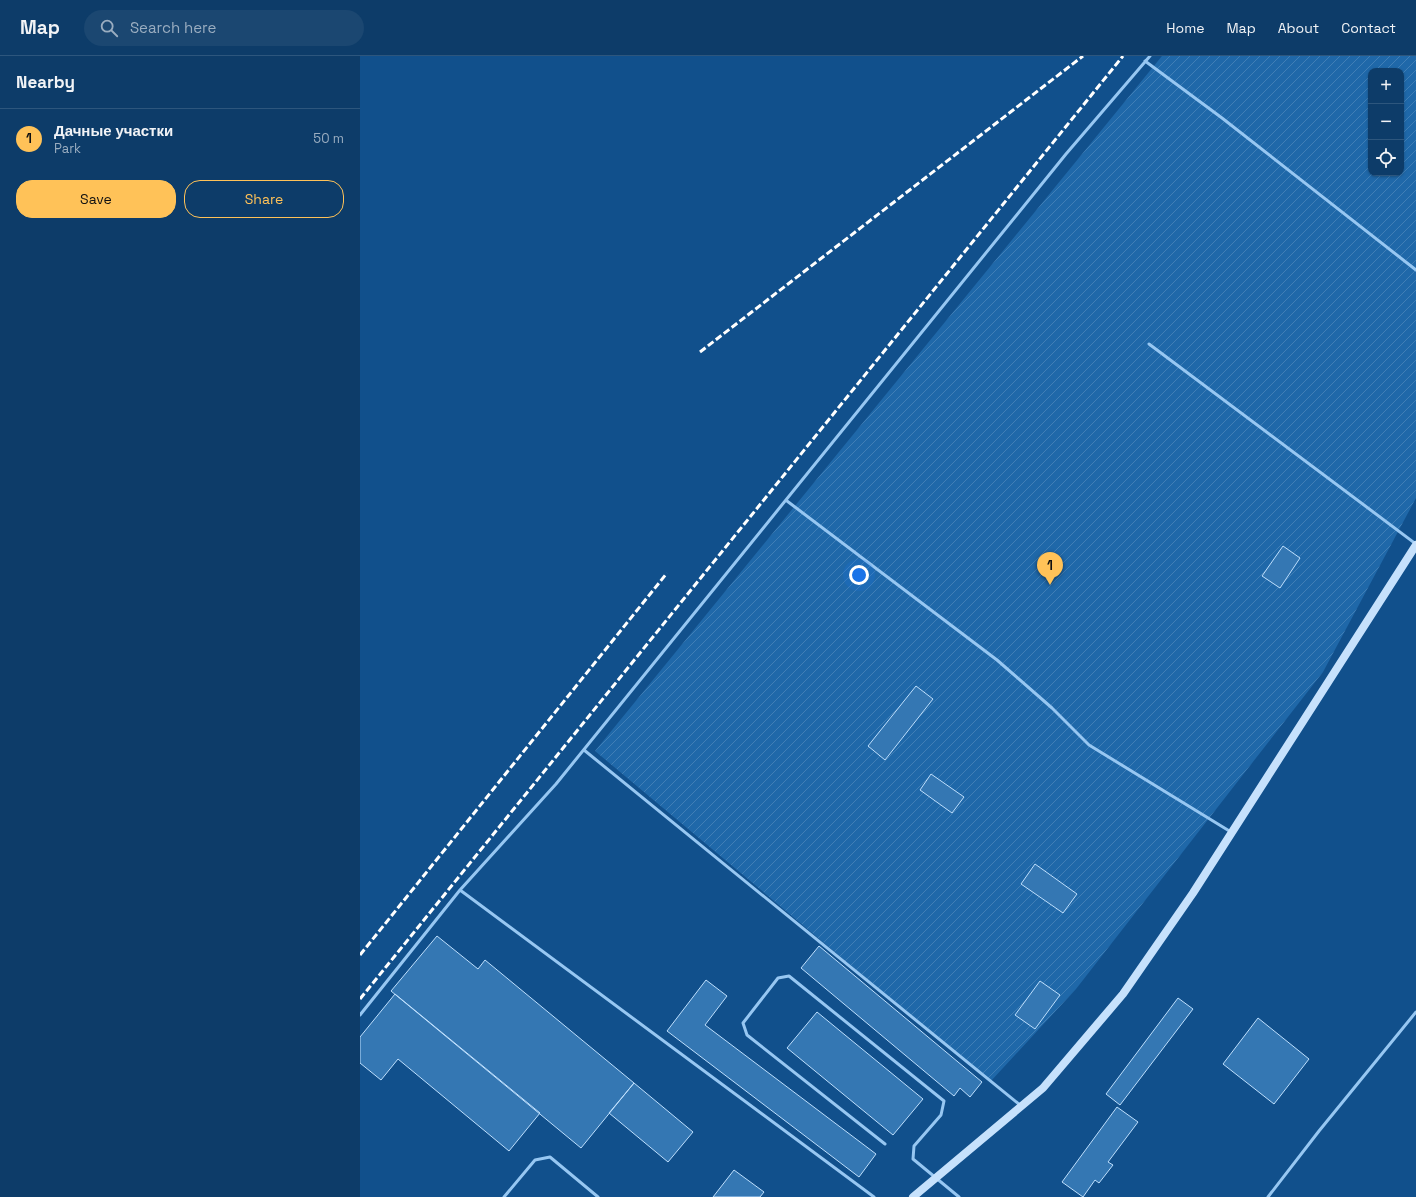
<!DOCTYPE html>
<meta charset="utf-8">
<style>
:root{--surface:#0d3c69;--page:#1b4771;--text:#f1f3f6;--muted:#9aadc0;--line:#2d567d;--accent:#ffc258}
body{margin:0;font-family:"Space Grotesk",sans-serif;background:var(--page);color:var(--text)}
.controls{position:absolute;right:12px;top:12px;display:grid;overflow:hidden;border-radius:8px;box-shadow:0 1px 3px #0004}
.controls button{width:36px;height:36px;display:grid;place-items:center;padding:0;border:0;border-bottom:1px solid var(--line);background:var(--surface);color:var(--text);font:20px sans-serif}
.you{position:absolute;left:499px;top:519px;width:14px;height:14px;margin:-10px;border:3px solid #fff;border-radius:50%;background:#1a73e8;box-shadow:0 0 0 6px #1a73e833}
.badge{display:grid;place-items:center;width:26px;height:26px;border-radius:50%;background:var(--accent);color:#111;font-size:13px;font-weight:700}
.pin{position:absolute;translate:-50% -33px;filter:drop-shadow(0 1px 2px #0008)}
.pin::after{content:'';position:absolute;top:21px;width:14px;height:12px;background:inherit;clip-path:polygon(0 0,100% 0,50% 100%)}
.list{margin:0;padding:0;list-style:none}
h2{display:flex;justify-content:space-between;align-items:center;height:52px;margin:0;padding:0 16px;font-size:17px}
h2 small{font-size:13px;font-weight:400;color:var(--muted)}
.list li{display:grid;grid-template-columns:26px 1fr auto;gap:12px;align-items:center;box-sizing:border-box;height:60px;padding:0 16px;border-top:1px solid var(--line)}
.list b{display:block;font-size:15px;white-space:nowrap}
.list p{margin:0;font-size:13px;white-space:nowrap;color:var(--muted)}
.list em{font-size:13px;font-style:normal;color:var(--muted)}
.actions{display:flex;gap:8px;padding:12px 16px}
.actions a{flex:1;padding:9px 0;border:1px solid var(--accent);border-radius:16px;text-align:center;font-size:14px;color:var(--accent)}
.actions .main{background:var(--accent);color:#111}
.icon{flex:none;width:22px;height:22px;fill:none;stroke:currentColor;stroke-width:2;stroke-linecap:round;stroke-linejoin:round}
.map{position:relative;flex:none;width:1056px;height:1141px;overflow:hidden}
header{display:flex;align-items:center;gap:24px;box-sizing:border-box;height:56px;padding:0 20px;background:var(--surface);border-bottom:1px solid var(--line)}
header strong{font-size:19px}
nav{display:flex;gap:22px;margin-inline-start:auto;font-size:14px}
.search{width:280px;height:36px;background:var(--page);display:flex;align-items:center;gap:10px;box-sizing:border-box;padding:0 14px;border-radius:22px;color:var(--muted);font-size:15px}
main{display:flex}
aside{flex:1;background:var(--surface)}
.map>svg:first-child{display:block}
</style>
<header>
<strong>Map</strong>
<div class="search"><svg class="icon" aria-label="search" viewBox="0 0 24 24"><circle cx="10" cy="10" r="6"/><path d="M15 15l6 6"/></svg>Search here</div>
<nav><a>Home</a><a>Map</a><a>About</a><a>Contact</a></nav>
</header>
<main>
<aside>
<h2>Nearby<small></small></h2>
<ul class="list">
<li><span class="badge">1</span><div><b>Дачные участки</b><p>Park</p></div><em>50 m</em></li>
</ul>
<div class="actions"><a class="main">Save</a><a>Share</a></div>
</aside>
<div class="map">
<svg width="1056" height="1141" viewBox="0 0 1056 1141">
<defs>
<pattern id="garden-furrows" width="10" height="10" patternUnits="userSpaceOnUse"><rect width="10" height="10" fill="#1f68a9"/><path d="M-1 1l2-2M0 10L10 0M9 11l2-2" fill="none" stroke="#417fb6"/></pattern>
</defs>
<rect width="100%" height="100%" fill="#11508c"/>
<path fill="url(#garden-furrows)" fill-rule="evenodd" d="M 802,0 L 1056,0 L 1056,442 L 963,616 L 716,933 L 630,1026 L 235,695 ZM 1011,15 L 1041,15 L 1041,117 L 1011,117 Z"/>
<path fill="#3477b3" stroke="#bedffd" d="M 923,490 L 940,502 L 920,532 L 902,520 Z
M 556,630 L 573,643 L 525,704 L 508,690 Z
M 571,718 L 604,741 L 592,757 L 560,734 Z
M 675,808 L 717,838 L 703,857 L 661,828 Z
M 77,880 L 118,913 L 125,904 L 274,1027 L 221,1092 L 31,935 Z
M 459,890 L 622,1026 L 610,1041 L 600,1032 L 594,1040 L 441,912 Z
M 346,924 L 367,940 L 345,969 L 516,1098 L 499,1121 L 307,975 Z
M 680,925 L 700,939 L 675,973 L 655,959 Z
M 35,938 L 180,1057 L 149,1095 L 38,1003 L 21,1024 L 0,1007 L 0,981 Z
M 818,942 L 833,953 L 760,1049 L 746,1038 Z
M 457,956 L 563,1043 L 533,1079 L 427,992 Z
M 898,962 L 949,1003 L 914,1048 L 863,1008 Z
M 274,1027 L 333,1076 L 308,1106 L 249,1057 Z
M 757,1051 L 778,1066 L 748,1106 L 753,1109 L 739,1127 L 735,1124 L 723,1141 L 702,1126 Z
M 374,1114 L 404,1136 L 400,1141 L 353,1141 Z"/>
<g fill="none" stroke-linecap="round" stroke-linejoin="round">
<path stroke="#97c7f2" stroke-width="3" d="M 785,5 L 862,62 L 1056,214
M 789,288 L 1056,488
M 427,445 L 637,604 L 692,652 L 729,689 L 871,776
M 224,694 L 660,1049
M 100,834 L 514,1141
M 0,959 L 100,834 L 196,728 L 706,98 L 790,0
M 525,1088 L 387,979 L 383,967 L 418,922 L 429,920 L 584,1045 L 581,1059 L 554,1090 L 553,1103 L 599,1141
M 144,1141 L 175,1104 L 190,1101 L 238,1141
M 908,1141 L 959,1075 L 1056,956"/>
<path stroke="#c6e1fc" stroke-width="8" d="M 553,1141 L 683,1032 L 763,938 L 833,837 L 1056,489"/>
<path stroke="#fff" stroke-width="3" stroke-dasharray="7 3" stroke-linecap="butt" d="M 340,296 L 723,0
M 0,899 L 307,517
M 0,943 L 763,0"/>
</g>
</svg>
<div class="controls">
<button>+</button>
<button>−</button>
<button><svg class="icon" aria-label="locate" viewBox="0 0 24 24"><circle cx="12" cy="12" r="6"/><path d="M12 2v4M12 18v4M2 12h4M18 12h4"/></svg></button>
</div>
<div class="you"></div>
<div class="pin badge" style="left:690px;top:529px">1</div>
</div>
</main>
